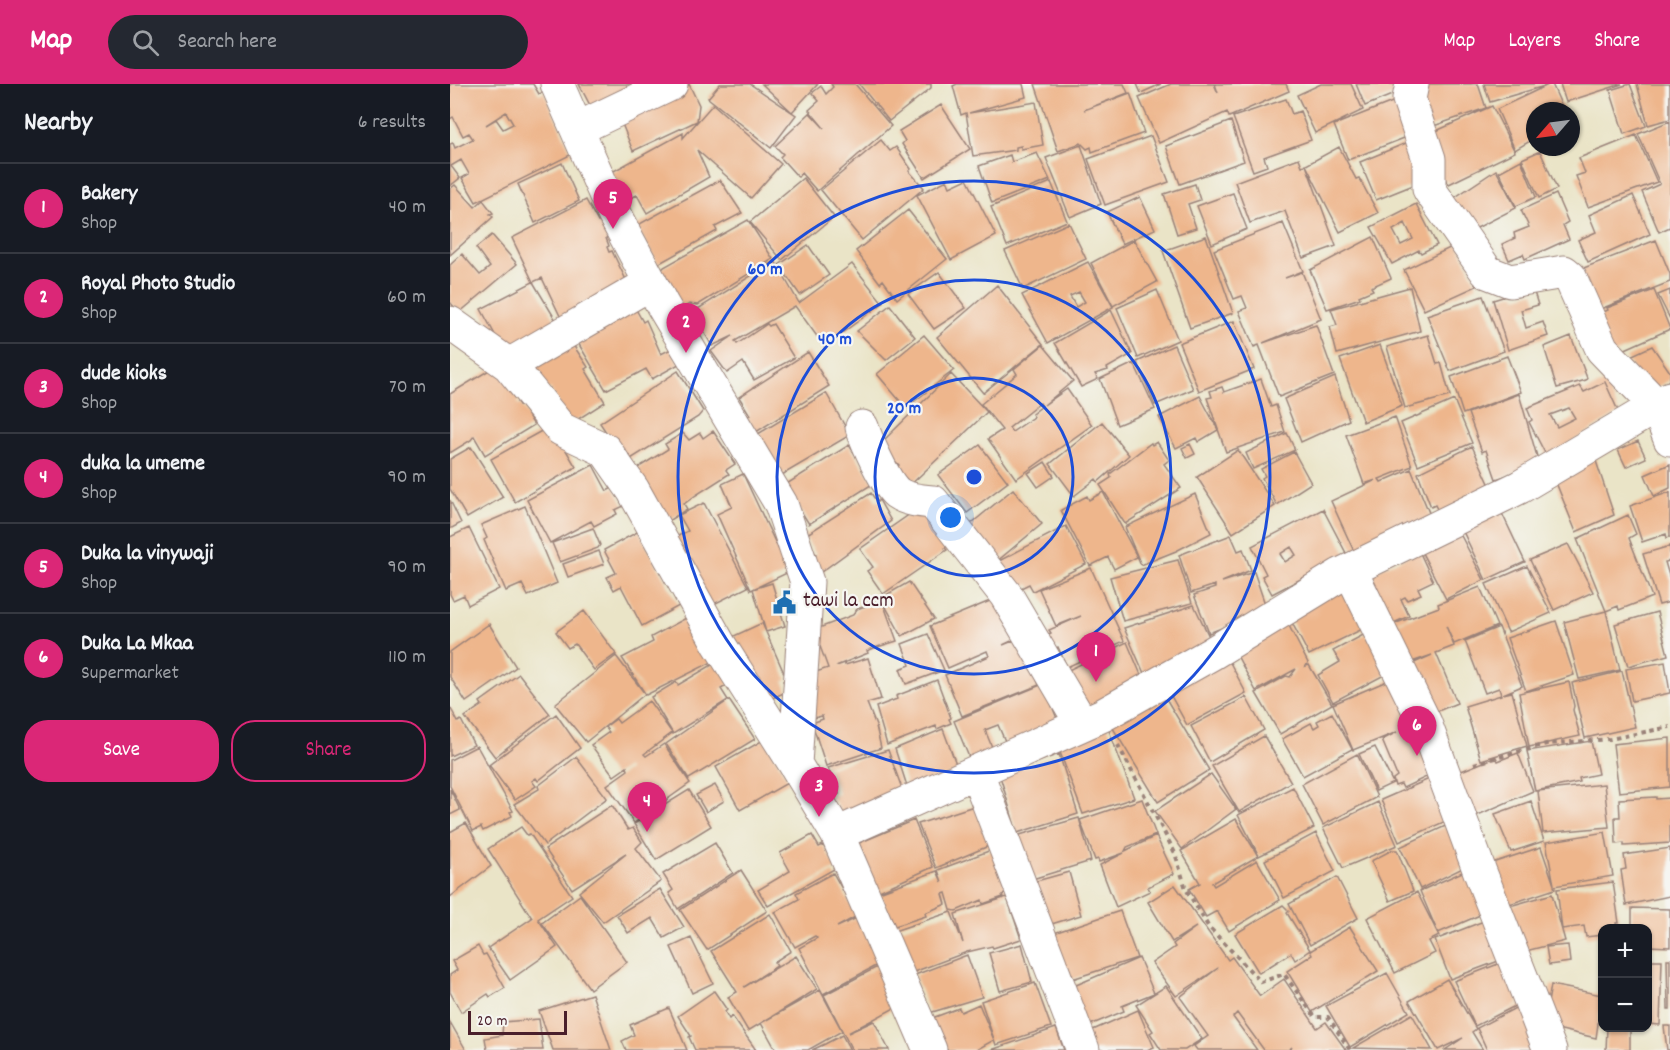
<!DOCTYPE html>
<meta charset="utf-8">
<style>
:root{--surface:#171b24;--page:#242831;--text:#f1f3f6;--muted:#9ea1a6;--line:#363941;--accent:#db2777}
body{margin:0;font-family:Dekko,sans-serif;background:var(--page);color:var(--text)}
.controls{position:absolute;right:18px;bottom:18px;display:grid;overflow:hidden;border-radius:12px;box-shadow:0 2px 4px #0004}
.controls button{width:54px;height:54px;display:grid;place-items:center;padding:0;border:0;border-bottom:2px solid var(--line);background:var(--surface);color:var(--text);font:30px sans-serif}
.compass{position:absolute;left:1076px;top:18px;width:54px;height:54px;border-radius:50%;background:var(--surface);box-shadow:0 2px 4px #0004;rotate:242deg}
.scale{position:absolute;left:18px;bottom:15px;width:99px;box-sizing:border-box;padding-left:6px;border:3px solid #4a1f2b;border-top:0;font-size:16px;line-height:21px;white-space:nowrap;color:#4a1f2b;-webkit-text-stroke:4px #f6f6f2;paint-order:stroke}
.you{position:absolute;left:501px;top:434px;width:21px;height:21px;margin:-15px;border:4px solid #fff;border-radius:50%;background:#1a73e8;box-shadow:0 0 0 9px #1a73e833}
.badge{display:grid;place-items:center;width:39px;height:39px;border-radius:50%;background:var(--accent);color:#fff;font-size:20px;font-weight:700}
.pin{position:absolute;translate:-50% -50px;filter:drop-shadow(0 2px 3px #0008)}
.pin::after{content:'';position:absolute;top:32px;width:21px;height:18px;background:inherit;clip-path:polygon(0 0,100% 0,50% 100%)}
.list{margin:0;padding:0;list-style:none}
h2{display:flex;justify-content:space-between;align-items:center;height:78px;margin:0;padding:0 24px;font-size:26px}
h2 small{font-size:20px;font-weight:400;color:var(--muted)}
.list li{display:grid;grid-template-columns:39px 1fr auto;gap:18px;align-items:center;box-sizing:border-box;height:90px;padding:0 24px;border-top:2px solid var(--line)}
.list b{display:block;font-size:22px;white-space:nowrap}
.list p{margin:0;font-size:20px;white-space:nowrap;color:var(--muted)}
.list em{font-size:20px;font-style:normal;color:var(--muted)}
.actions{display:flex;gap:12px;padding:18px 24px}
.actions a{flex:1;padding:14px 0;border:2px solid var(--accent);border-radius:24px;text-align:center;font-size:21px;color:var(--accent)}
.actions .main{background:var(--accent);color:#fff}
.icon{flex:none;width:33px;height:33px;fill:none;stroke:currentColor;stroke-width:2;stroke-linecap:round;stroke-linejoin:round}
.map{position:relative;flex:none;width:1220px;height:966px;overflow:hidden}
header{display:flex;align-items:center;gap:36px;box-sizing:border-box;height:84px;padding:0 30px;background:var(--accent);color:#fff}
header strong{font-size:28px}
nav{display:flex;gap:33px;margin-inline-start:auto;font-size:21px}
.search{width:420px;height:54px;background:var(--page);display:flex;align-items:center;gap:15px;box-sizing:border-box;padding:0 21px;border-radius:33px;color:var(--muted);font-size:22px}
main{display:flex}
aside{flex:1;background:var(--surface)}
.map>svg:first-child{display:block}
</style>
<header>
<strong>Map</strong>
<div class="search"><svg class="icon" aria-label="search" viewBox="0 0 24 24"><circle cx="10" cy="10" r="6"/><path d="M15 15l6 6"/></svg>Search here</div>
<nav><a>Map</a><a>Layers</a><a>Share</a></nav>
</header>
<main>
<aside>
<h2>Nearby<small>6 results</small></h2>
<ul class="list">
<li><span class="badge">1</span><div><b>Bakery</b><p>Shop</p></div><em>40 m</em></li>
<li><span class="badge">2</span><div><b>Royal Photo Studio</b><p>Shop</p></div><em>60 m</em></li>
<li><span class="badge">3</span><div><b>dude kioks</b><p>Shop</p></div><em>70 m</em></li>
<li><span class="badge">4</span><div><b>duka la umeme</b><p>Shop</p></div><em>90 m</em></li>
<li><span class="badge">5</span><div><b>Duka la vinywaji</b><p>Shop</p></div><em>90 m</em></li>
<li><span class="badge">6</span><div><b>Duka La Mkaa</b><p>Supermarket</p></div><em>110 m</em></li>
</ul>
<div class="actions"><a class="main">Save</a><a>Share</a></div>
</aside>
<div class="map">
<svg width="1220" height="966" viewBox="0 0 1220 966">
<rect width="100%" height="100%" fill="#f6f6f2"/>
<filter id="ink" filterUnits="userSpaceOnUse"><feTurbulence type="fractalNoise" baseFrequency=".0167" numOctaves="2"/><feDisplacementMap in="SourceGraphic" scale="12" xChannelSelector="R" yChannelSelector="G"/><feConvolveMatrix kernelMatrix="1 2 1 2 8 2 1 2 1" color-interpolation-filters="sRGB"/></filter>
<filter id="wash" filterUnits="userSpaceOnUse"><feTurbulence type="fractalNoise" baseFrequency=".008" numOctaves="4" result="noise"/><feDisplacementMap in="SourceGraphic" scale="24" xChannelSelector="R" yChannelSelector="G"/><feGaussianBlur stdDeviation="1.35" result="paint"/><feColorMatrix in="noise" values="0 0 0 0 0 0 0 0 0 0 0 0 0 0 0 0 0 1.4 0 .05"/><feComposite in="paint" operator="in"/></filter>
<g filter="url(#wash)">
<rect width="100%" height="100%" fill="#eae4c7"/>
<g id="blocks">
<path fill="#eeb68c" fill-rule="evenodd" d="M 0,0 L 83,0 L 89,10 L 94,8 L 122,70 L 26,118 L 12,94 L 19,90 L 11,76 L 1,82 L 10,94 L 0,102 L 0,60 L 3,59 L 5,64 L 23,55 L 19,49 L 13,52 L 3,33 L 0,35 ZM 56,28 L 63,40 L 53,45 L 46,35 L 36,41 Z
M 129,0 L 194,0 L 143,27 Z
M 239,0 L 249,21 L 247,37 L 183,67 L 168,30 Z
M 270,0 L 300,0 L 346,31 L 321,64 L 258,14 Z
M 312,0 L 368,0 L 342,28 Z
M 381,0 L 405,0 L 441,42 L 367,107 L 351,89 L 348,93 L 330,73 L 333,70 L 325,62 L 360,29 L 374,44 L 359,26 L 369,17 L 362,9 L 371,2 L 376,10 L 383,3 Z
M 409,0 L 481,0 L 481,4 L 439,37 Z
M 507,0 L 573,0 L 576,13 L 519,29 L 586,18 L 593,61 L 571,65 L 571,62 L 566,63 L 566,66 L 523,72 L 516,29 L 511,31 L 503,2 Z
M 585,0 L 674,0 L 678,9 L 634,26 L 680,9 L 694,49 L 642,68 L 641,63 L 637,65 L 631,59 L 608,67 Z
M 687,0 L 711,0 L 691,9 Z
M 721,0 L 764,0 L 768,9 L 765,0 L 836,0 L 839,7 L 779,33 L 777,28 L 709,59 L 689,14 Z
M 871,0 L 901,0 L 913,26 L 865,49 L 847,11 Z
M 906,0 L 958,0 L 959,4 L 915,22 Z
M 964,0 L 1028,0 L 1036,24 L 972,46 Z
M 1034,0 L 1102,0 L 1114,27 L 1085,27 L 1085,54 L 1065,66 L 1047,25 L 1098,1 L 1040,18 Z
M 1110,0 L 1172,0 L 1116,18 Z
M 1180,0 L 1196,42 L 1174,50 L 1160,6 Z
M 1187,0 L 1220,0 L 1220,35 L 1198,41 Z
M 836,15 L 842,30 L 850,27 L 861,56 L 814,73 L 817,82 L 803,87 L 783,33 Z
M 950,15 L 967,49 L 898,76 L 884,41 Z
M 263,20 L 331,80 L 301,114 L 247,66 L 259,93 L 197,129 L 187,111 L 174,117 L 160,89 L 233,49 L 233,54 Z
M 491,21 L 520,65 L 474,94 L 452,60 L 455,57 L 449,47 Z
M 1042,22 L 1065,68 L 999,100 L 996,96 L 987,101 L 975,52 Z
M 781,37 L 794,77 L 730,100 L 716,62 Z
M 1220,37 L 1220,143 L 1209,148 L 1192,108 L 1210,100 L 1188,50 Z
M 1186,51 L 1207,98 L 1138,123 L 1126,92 L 1135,89 L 1129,74 Z
M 701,52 L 719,98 L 655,121 L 638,75 Z
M 431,56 L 440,67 L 446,63 L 461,85 L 459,87 L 474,104 L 412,156 L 371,106 Z
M 961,57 L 976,96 L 926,116 L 910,78 Z
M 631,61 L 651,120 L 620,133 L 596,74 Z
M 889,63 L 906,95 L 909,94 L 928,129 L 890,148 L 856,81 Z
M 1090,67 L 1107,105 L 1089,114 L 1072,75 Z
M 587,69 L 600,96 L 542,119 L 529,82 L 560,71 L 562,78 Z
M 849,74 L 852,82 L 856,81 L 886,162 L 853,174 L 835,127 L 800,139 L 785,98 Z
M 1071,76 L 1086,113 L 1066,122 L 1049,88 Z
M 112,79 L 129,117 L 85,139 L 68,100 Z
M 1046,86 L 1066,124 L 1019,148 L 1001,116 Z
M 353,94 L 384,133 L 332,176 L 300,138 Z
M 517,95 L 546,152 L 501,176 L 467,111 L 497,96 L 500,103 Z
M 270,96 L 292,129 L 265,143 L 267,147 L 208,180 L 186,142 Z
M 601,98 L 617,137 L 557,162 L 541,123 Z
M 745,100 L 750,116 L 738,120 L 746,144 L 727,150 L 714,110 Z
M 5,101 L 25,123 L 33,116 L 43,129 L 40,130 L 43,133 L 0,171 L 0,105 Z
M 783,109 L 797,145 L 762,160 L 747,122 Z
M 1106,110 L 1118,138 L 1113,141 L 1119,155 L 1075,175 L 1073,170 L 1059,176 L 1052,160 L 1065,154 L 1064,149 L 1079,143 L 1071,126 Z
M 1183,111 L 1200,150 L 1138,178 L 1128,156 L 1146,148 L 1139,131 Z
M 690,113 L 705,145 L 672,160 L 657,128 Z
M 136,116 L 148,138 L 151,137 L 159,152 L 156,154 L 159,162 L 157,163 L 159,168 L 162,167 L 179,202 L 130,221 L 132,224 L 111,234 L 92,194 L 83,198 L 107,238 L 55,269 L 31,225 L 83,198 L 62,154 Z
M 966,120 L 987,161 L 971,169 L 969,166 L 942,180 L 921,143 ZM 955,139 L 963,155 L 951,161 L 943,146 Z
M 458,126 L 497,175 L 447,215 L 433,196 L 430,199 L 406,167 Z
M 298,136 L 323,175 L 248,221 L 239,220 L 232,225 L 209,189 L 214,183 Z
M 619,139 L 636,175 L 573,205 L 555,167 Z
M 833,139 L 853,187 L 835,194 L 852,188 L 871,235 L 813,259 L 866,241 L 884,291 L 829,313 L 809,261 L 804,263 L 789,227 L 797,224 L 792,212 L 784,215 L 764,166 Z
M 42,151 L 67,180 L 9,229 L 0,218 L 0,181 L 12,170 L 30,191 L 40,183 L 26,164 Z
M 756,152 L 783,229 L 740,244 L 713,167 Z
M 923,153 L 941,194 L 921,203 L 923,206 L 909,212 L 910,214 L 877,225 L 860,186 Z
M 684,156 L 707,198 L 663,222 L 641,179 Z
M 1206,156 L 1220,190 L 1220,198 L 1140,229 L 1126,187 Z
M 1008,160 L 1027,202 L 974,226 L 954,186 Z
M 358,161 L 379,191 L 350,211 L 329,181 Z
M 325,177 L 349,219 L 402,180 L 433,219 L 374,262 L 345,222 L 285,257 L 287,260 L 317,240 L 319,242 L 323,240 L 344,274 L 304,296 L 293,278 L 277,289 L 261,267 L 283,252 L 262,262 L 243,228 Z
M 638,178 L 663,223 L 598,259 L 572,211 ZM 629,208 L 635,218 L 626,223 L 620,212 Z
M 489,188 L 516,224 L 484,245 L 458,210 Z
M 547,201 L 593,260 L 533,309 L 487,253 Z
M 960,203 L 970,247 L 887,270 L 880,243 L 887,241 L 881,225 Z
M 707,206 L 728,256 L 688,274 L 667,224 Z
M 1204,206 L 1220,245 L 1162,271 L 1144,233 L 1158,226 L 1157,224 Z
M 1220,206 L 1220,235 L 1208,211 Z
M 1084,208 L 1088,221 L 1071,226 L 1076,244 L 1093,238 L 1098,252 L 1058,266 L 1043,216 L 1066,209 L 1067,213 Z
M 1033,212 L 1054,267 L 1000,287 L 977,231 Z
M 183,220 L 193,238 L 196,236 L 211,270 L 221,265 L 229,280 L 202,295 L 196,285 L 156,306 L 124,252 Z
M 440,221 L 465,253 L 436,276 L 407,247 Z
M 661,226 L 682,270 L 657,284 L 658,286 L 645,290 L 648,295 L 631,303 L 605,259 Z
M 784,237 L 804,285 L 749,307 L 729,259 Z
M 474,251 L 504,286 L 456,324 L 427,290 Z
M 978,251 L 987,280 L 991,279 L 1000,312 L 955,324 L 937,263 Z
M 1121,252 L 1137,294 L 1136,296 L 1107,304 L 1094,263 Z
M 119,255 L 138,283 L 135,285 L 155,318 L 119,341 L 100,304 L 97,306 L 80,279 Z
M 593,261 L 623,297 L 594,321 L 617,305 L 642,341 L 566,395 L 538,355 L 552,346 L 531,320 L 567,290 L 564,285 ZM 590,319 L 592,322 L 582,330 L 584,333 L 562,348 L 559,344 Z
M 724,261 L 743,305 L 705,321 L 687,278 Z
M 930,261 L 952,322 L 913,338 L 890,275 Z
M 1202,262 L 1220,288 L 1220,296 L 1198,308 L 1176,274 Z
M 358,268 L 379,302 L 306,348 L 296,333 L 300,331 L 289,313 Z
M 1057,272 L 1071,308 L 1013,330 L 1001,293 Z
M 684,279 L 705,325 L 667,341 L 650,295 Z
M 49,280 L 70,315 L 67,318 L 69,321 L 71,320 L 84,341 L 35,371 L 24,352 L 21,356 L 0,369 L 0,310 Z
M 228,287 L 253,327 L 248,333 L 176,378 L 150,339 Z
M 501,290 L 537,328 L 454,407 L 439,392 L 449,381 L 429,361 Z
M 885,293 L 899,336 L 851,358 L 834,315 Z
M 811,295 L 821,323 L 826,321 L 835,348 L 776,368 L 757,314 L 762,313 L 760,307 L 772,303 L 774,308 Z
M 1155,298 L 1169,329 L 1097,373 L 1079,338 L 1082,336 L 1077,324 L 1130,302 L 1134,308 ZM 1119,324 L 1125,334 L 1107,343 L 1100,331 Z
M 376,309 L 400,351 L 332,391 L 308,350 Z
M 1069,310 L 1088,376 L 1076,385 L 1046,395 L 1036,366 L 1032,368 L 1018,329 Z
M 750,312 L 768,346 L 748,358 L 746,354 L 726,364 L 709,333 Z
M 1004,316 L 1022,359 L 968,381 L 951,339 Z
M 945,333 L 962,382 L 929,395 L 931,398 L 961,385 L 982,436 L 907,474 L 881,417 L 926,396 L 914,400 L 896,351 Z
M 652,338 L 679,371 L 648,398 L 646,395 L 624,412 L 600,380 Z
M 97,344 L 107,351 L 126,383 L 65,418 L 41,375 Z
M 263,347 L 285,380 L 276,386 L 279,390 L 246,411 L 234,420 L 237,425 L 212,441 L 178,390 L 218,365 L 215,360 L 233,349 L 239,356 L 250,349 L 253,354 Z
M 837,349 L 845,366 L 803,385 L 796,369 Z
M 1188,357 L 1196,374 L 1176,383 L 1168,366 Z
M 707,358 L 719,376 L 714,380 L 731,404 L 675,440 L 650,401 L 661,394 L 660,390 L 701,359 L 702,361 Z
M 740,360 L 745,370 L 737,374 L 732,364 Z
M 399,361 L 424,399 L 359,440 L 335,401 Z
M 530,361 L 558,398 L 517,429 L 488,391 Z
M 1022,362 L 1042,406 L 991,433 L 985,421 L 981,423 L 968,389 Z
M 21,363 L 53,413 L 17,434 L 0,405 L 0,375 Z
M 788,366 L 825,422 L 783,449 L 747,393 Z
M 844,368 L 861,399 L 827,421 L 812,394 L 815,392 L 811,385 Z
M 1145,374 L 1164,431 L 1126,448 L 1105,396 Z
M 595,378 L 604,392 L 588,403 L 578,389 Z
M 1220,380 L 1220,404 L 1204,412 L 1195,391 Z
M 143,381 L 157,407 L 164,403 L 174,422 L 165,426 L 167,430 L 144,442 L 141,437 L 100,459 L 77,416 Z
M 293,390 L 334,477 L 332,478 L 337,489 L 301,506 L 267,430 L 282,423 L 272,400 Z
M 563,405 L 592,440 L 540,483 L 511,448 Z
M 653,408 L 687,473 L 664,485 L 658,473 L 640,482 L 611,426 L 637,412 L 639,416 Z
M 1220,408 L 1220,453 L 1217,454 L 1216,450 L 1192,458 L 1180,422 Z
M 421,409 L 427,418 L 429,416 L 441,437 L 371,488 L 358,476 L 366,470 L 354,452 Z
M 745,410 L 761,449 L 726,467 L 691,481 L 675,443 Z
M 0,416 L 11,439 L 0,445 Z
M 254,419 L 298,503 L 256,524 L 224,454 L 238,447 L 229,431 Z
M 473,421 L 498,461 L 495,464 L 497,466 L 433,510 L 417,487 L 423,483 L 410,465 Z
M 75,422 L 107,499 L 78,512 L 72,500 L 56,507 L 34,456 L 37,454 L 31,441 Z
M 1049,423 L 1075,478 L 1036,496 L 1010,441 Z
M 873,425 L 897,471 L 822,510 L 812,492 L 816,490 L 802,462 ZM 841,463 L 846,471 L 835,478 L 830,470 Z
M 1178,431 L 1186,450 L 1179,454 L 1202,513 L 1169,526 L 1168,522 L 1156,527 L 1127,455 Z
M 616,442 L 636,480 L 583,507 L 579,500 L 563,508 L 547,478 Z
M 19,444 L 49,505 L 18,521 L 14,511 L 3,516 L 0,510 L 0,453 Z
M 143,444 L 150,461 L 148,464 L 110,478 L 102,459 Z
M 1007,444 L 1034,496 L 996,515 L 969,463 Z
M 189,447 L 229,522 L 192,542 L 171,502 L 164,506 L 157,493 L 166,489 L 154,466 Z
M 781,451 L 788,467 L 793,465 L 801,486 L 772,498 L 804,488 L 817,526 L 759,549 L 744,511 L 765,504 L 765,501 L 741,509 L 729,471 Z
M 1118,460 L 1143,508 L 1104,526 L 1080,476 Z
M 1220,462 L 1220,477 L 1215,478 L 1220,495 L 1220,518 L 1209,521 L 1193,470 Z
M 149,467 L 154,480 L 118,493 L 113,480 Z
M 969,467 L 983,497 L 968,504 L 971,510 L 957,516 L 955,513 L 951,515 L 959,532 L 939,541 L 916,491 Z
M 728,476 L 742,519 L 673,537 L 660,493 Z
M 1077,482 L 1101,529 L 1058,548 L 1036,500 Z
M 641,484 L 674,557 L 617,583 L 608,563 L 597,568 L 591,554 L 601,549 L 599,546 L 631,532 L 606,542 L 589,505 Z
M 459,498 L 484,535 L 452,552 L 431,514 Z
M 322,499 L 335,542 L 316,548 L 303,505 Z
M 899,499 L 921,541 L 859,571 L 839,533 Z
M 1030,503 L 1047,542 L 1004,560 L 996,542 L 1004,562 L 986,569 L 1007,619 L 976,632 L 955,583 L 982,571 L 950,582 L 936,543 L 989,523 L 988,520 Z
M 552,512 L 570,553 L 553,561 L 570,554 L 589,601 L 512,632 L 495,591 L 539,572 L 537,567 L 498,584 L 480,542 Z
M 432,516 L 447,557 L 424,564 L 417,567 L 418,569 L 386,582 L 395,579 L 395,581 L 418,574 L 431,615 L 417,619 L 426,642 L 431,664 L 376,682 L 362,639 L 373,635 L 372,632 L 364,634 L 360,590 L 378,584 L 364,546 L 403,531 L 407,525 Z
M 744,521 L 762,559 L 697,596 L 674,544 Z
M 134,527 L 166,570 L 144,586 L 125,560 L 118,564 L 106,548 Z
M 1156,527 L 1170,586 L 1129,595 L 1114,538 Z
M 1207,528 L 1218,571 L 1178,582 L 1165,540 Z
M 238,533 L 262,578 L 196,611 L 172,574 L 203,558 L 201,553 Z
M 835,534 L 858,579 L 856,582 L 859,581 L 882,620 L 830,650 L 806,609 L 836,592 L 840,593 L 846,585 L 806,607 L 782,562 Z
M 1106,537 L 1124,591 L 1076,607 L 1057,554 Z
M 312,539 L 337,596 L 333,597 L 338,607 L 316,617 L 284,552 Z
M 39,540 L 66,583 L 16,618 L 0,593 L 0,568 Z
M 1049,543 L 1072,602 L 1053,610 L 1062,608 L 1077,662 L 1031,676 L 1015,622 L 1051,611 L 1049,604 L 1035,609 L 1015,557 Z
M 917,549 L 940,588 L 883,618 L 868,591 L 890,578 L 883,567 Z
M 478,550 L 494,586 L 456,600 L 450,585 L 460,581 L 452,560 Z
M 677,558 L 694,598 L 630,627 L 612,589 Z
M 775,569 L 796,609 L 737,641 L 715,601 Z
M 166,572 L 195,610 L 136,658 L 105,620 Z
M 267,578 L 281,599 L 271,605 L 278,616 L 223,650 L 201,613 L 226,598 L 228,601 Z
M 1215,578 L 1220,609 L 1182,617 L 1176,585 Z
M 1172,587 L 1185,643 L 1135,654 L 1122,599 Z
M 69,590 L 100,630 L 45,673 L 15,633 L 32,621 L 30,618 Z
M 944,594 L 964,641 L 952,647 L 965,642 L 985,689 L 953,704 L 951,700 L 945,702 L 943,695 L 947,692 L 932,656 L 947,648 L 903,666 L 883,620 Z
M 487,596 L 501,634 L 499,635 L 501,639 L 487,645 L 486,642 L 437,661 L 426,623 L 447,615 L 446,612 Z
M 1119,598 L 1124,622 L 1123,626 L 1130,652 L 1079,663 L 1069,609 Z
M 593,600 L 610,642 L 558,664 L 548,641 L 535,646 L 544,668 L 521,678 L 504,637 Z
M 709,603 L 759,686 L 708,718 L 658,636 Z
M 796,613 L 814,646 L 760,678 L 741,642 Z
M 279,616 L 305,655 L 239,695 L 216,660 Z
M 199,617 L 222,649 L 194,670 L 196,672 L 214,660 L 240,699 L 184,739 L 157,701 L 178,686 L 177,683 L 164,692 L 141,661 L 159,648 L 155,643 L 166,635 L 169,639 Z
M 0,623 L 8,638 L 11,636 L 24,661 L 0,672 Z
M 882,629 L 902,665 L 853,692 L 832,655 L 861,639 L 864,644 L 869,641 L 867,637 Z
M 106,630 L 130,664 L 88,697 L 86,694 L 82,697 L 86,702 L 65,716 L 39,681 Z
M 657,641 L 684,714 L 633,730 L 607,660 Z
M 493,645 L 509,688 L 457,702 L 445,665 Z
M 814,652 L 841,698 L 789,728 L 762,682 Z
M 1220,654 L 1220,703 L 1169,708 L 1163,660 Z
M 315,655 L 339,698 L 290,726 L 266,683 Z
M 1141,657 L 1148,690 L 1129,694 L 1130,698 L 1085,707 L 1077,667 Z
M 27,662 L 63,727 L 60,728 L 62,732 L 33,747 L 31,743 L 23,747 L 0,702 L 0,676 Z
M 925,663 L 943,699 L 926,707 L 909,670 Z
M 438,666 L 454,710 L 393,731 L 381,712 L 389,710 L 378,684 Z
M 1068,669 L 1083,707 L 1021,734 L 1004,690 L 1046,673 L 1048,677 Z
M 609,670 L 628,730 L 567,749 L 550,692 Z
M 907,670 L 927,713 L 873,741 L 852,700 Z
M 126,673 L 157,714 L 95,761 L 64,720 L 89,705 L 88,702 Z
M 761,690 L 786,725 L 732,765 L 705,727 Z
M 986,692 L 1005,733 L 949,758 L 931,716 Z
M 1154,700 L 1159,743 L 1093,749 L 1088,707 Z
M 265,701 L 274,717 L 256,728 L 246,711 Z
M 843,703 L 864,744 L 809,772 L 788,731 Z
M 0,705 L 10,726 L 0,731 Z
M 239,706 L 261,742 L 206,776 L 184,740 Z
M 1206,713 L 1206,715 L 1220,714 L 1220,759 L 1174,762 L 1174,759 L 1166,760 L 1165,733 L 1170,733 L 1169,715 Z
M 692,715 L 706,751 L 677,763 L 675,767 L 706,752 L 724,790 L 698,803 L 700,807 L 666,823 L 650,781 L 674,769 L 649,778 L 648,775 L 645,776 L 630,736 Z
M 1081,717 L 1094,757 L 1061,768 L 1045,730 Z
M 928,718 L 947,761 L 893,784 L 873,744 Z
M 162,721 L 178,746 L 183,744 L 192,758 L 186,764 L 211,797 L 153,838 L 129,808 L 176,770 L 122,805 L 95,765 Z
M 524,722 L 541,761 L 486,784 L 468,740 Z
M 629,734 L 641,777 L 579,796 L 566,752 Z
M 786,735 L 808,772 L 762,799 L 764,802 L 807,776 L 830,816 L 779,847 L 767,827 L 756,833 L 739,805 L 750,799 L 731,767 Z
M 464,736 L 483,783 L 427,808 L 409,759 Z
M 16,739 L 41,782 L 0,813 L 0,748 Z
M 1002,739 L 1023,779 L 970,805 L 950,763 Z
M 71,743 L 77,751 L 80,750 L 122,812 L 88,835 L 107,863 L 60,896 L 38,864 L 82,834 L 38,765 Z
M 1155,748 L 1163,792 L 1104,802 L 1105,805 L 1050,823 L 1036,781 L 1091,763 L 1104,801 L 1096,758 Z
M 866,749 L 885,787 L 834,814 L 815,776 Z
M 362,751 L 369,763 L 373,761 L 386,784 L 318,822 L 308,806 L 340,787 L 330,769 Z
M 265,759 L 283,789 L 228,825 L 219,809 L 223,806 L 213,790 Z
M 1220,764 L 1220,812 L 1176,821 L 1171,786 L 1176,785 L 1174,771 Z
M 544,765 L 558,809 L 552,811 L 553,813 L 533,820 L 532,816 L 506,827 L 501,826 L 496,809 L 493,810 L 496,820 L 475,829 L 476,832 L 445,842 L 429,808 L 487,787 L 492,798 L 488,786 Z
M 942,766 L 947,766 L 963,807 L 940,817 L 921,777 Z
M 1019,785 L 1037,828 L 988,849 L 970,807 Z
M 291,786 L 317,827 L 257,866 L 230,826 Z
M 619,788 L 631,831 L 595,842 L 583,798 Z
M 383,789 L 407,832 L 387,843 L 407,834 L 431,879 L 373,910 L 349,864 L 367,854 L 365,852 L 345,863 L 325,828 L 349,815 L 346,809 Z
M 887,793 L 908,834 L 860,861 L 839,820 Z
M 1163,798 L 1169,839 L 1166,839 L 1167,844 L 1152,844 L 1152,851 L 1136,853 L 1134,842 L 1112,845 L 1107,805 Z
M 725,801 L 778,876 L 782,873 L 810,912 L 834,895 L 867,944 L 876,938 L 896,966 L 840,966 L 842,963 L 838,966 L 814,966 L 787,929 L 783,933 L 807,966 L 747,966 L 744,962 L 758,952 L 730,913 L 768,884 L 726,912 L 702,879 L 725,863 L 723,860 L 746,843 L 722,858 L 698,818 Z
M 210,805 L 234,843 L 214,854 L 202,834 L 178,849 L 167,831 Z
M 967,808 L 989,852 L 979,857 L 985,869 L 945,889 L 917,834 Z
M 1102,810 L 1115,857 L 1064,870 L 1049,825 Z
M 130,811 L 177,878 L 140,905 L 92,839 Z
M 557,813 L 571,855 L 543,864 L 542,862 L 517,868 L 461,889 L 444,847 L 501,828 L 513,859 L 505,830 Z
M 833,821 L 839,827 L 837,829 L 860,866 L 845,876 L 841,869 L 809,889 L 785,850 Z
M 1182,824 L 1220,825 L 1220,863 L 1198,862 L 1198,844 L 1182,844 Z
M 670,827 L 687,874 L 613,898 L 598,851 Z
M 320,830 L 341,867 L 324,878 L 327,882 L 294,903 L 346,872 L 367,905 L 298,947 L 278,913 L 287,908 L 261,867 Z
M 1039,835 L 1054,875 L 1000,895 L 985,856 Z
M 900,843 L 928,887 L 862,928 L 837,887 L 862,871 L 860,867 Z
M 241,854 L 263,899 L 242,909 L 221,863 Z
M 572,860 L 582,898 L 550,907 L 539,869 Z
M 1118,861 L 1120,878 L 1099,881 L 1096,863 Z
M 28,862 L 33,871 L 36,870 L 55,904 L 40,913 L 38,910 L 11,928 L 0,908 L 0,891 L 7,886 L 2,877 Z
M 517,871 L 532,913 L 479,929 L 465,891 Z
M 689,874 L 704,909 L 672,922 L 674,927 L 633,944 L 617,905 Z
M 1217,875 L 1220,875 L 1220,925 L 1218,925 Z
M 1198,876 L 1212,876 L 1210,941 L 1198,940 Z
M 1056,877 L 1069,920 L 1025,942 L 1004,897 Z
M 431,881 L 452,920 L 398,949 L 424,937 L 439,966 L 402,966 L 374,911 Z
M 937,889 L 959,928 L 900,963 L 876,922 Z
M 997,895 L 1026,945 L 1022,948 L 1033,966 L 995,966 L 1013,954 L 988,966 L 959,917 Z
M 585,899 L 601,943 L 546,961 L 531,917 Z
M 1101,901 L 1152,911 L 1146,954 L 1094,942 Z
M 716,902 L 752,955 L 735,966 L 711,966 L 700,949 L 703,947 L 686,921 Z
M 370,906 L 392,947 L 358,966 L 326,966 L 311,939 Z
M 264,907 L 277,926 L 275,928 L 279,935 L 282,932 L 306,966 L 245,966 L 239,953 L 241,952 L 228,932 Z
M 142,910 L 161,966 L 103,966 L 89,927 Z
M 1077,918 L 1095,966 L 1037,966 L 1027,944 Z
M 529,920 L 544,956 L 526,966 L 489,966 L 477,936 L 509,924 L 511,928 Z
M 219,924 L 237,966 L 176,966 L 172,957 L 184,951 L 180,941 Z
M 688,926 L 704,963 L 697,966 L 641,966 L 634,950 Z
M 962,930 L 982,966 L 903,964 Z
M 89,935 L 93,966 L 37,966 L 35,954 L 52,951 L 53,938 Z
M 0,938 L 16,966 L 0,966 Z
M 1214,942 L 1220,942 L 1220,966 L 1217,966 Z
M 606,944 L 614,966 L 541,966 L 547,964 Z
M 1157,944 L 1180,944 L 1180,966 L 1156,966 Z
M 392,951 L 400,966 L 362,966 L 375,960 Z"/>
</g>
</g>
<g filter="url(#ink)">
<use href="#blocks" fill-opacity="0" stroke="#9a8279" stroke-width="1.5"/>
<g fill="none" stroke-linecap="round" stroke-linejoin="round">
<defs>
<path id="minor" d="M 107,0 L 164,130 L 213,222 L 331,420 L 357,498 L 345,680 L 387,750 L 480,966
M 962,0 L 959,15 L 979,75 L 979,105 L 1037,188 L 1060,197 L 1114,188 L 1120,193 L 1152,265 L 1207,322 L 1220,355
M 127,45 L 221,0
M 0,239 L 59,281 L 111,345 L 155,366 L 183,406 L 269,560 L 345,680
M 59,281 L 201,199
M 412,343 C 417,358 435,399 447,409 C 457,416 471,417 483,418 L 556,511 L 632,640
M 900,486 L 975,639 L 1030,788 L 1100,966
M 527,689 L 633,966
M 387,750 L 653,631 L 761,570 L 890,491 L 1070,403 L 1220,314"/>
</defs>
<use href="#minor" stroke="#9a8279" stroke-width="35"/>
<path stroke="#9a8279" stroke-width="4" stroke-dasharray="4.5 4.5" stroke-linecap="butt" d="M 668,661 L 725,769 L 736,805 L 758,842 L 811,898 L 834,890 L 865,933 L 878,933 L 900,966
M 1024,680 L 1096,660 L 1160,655 L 1220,643"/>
<use href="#minor" stroke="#fff" stroke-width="33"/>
</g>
</g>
<g fill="none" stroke="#1d4ed8" stroke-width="3">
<circle cx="524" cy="393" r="99"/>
<circle cx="524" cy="393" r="197"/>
<circle cx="524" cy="393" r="296"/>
</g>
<defs>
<symbol id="civic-bare" viewBox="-9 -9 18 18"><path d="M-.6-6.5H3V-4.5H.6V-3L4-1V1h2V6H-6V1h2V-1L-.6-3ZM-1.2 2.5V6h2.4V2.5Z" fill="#1f6fb2" stroke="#f6f6f2" stroke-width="2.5" paint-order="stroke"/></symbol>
</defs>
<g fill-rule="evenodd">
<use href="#civic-bare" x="318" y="502" width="33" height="33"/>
</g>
<g text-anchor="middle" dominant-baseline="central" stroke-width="4.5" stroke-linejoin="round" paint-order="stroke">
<g font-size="21" fill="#4a1f2b" stroke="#f6f6f2" text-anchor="start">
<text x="353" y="518">tawi la ccm</text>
</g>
</g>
<circle cx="524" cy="393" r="9" fill="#1d4ed8" stroke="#f6f6f2" stroke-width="3"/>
<g font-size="18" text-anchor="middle" font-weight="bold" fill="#1d4ed8" stroke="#f6f6f2" stroke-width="4.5" stroke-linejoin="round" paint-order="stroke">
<text x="315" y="190">60 m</text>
<text x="385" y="260">40 m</text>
<text x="454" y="329">20 m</text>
</g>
</svg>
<div class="controls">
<button>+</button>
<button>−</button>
</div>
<svg class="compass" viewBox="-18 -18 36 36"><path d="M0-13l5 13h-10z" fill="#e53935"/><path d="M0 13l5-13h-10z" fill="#9ea1a6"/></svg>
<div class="scale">20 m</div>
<div class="you"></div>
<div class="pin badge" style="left:646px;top:598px">1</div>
<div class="pin badge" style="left:236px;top:269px">2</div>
<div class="pin badge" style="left:369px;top:733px">3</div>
<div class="pin badge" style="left:197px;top:748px">4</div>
<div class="pin badge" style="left:163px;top:145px">5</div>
<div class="pin badge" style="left:967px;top:672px">6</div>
</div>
</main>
